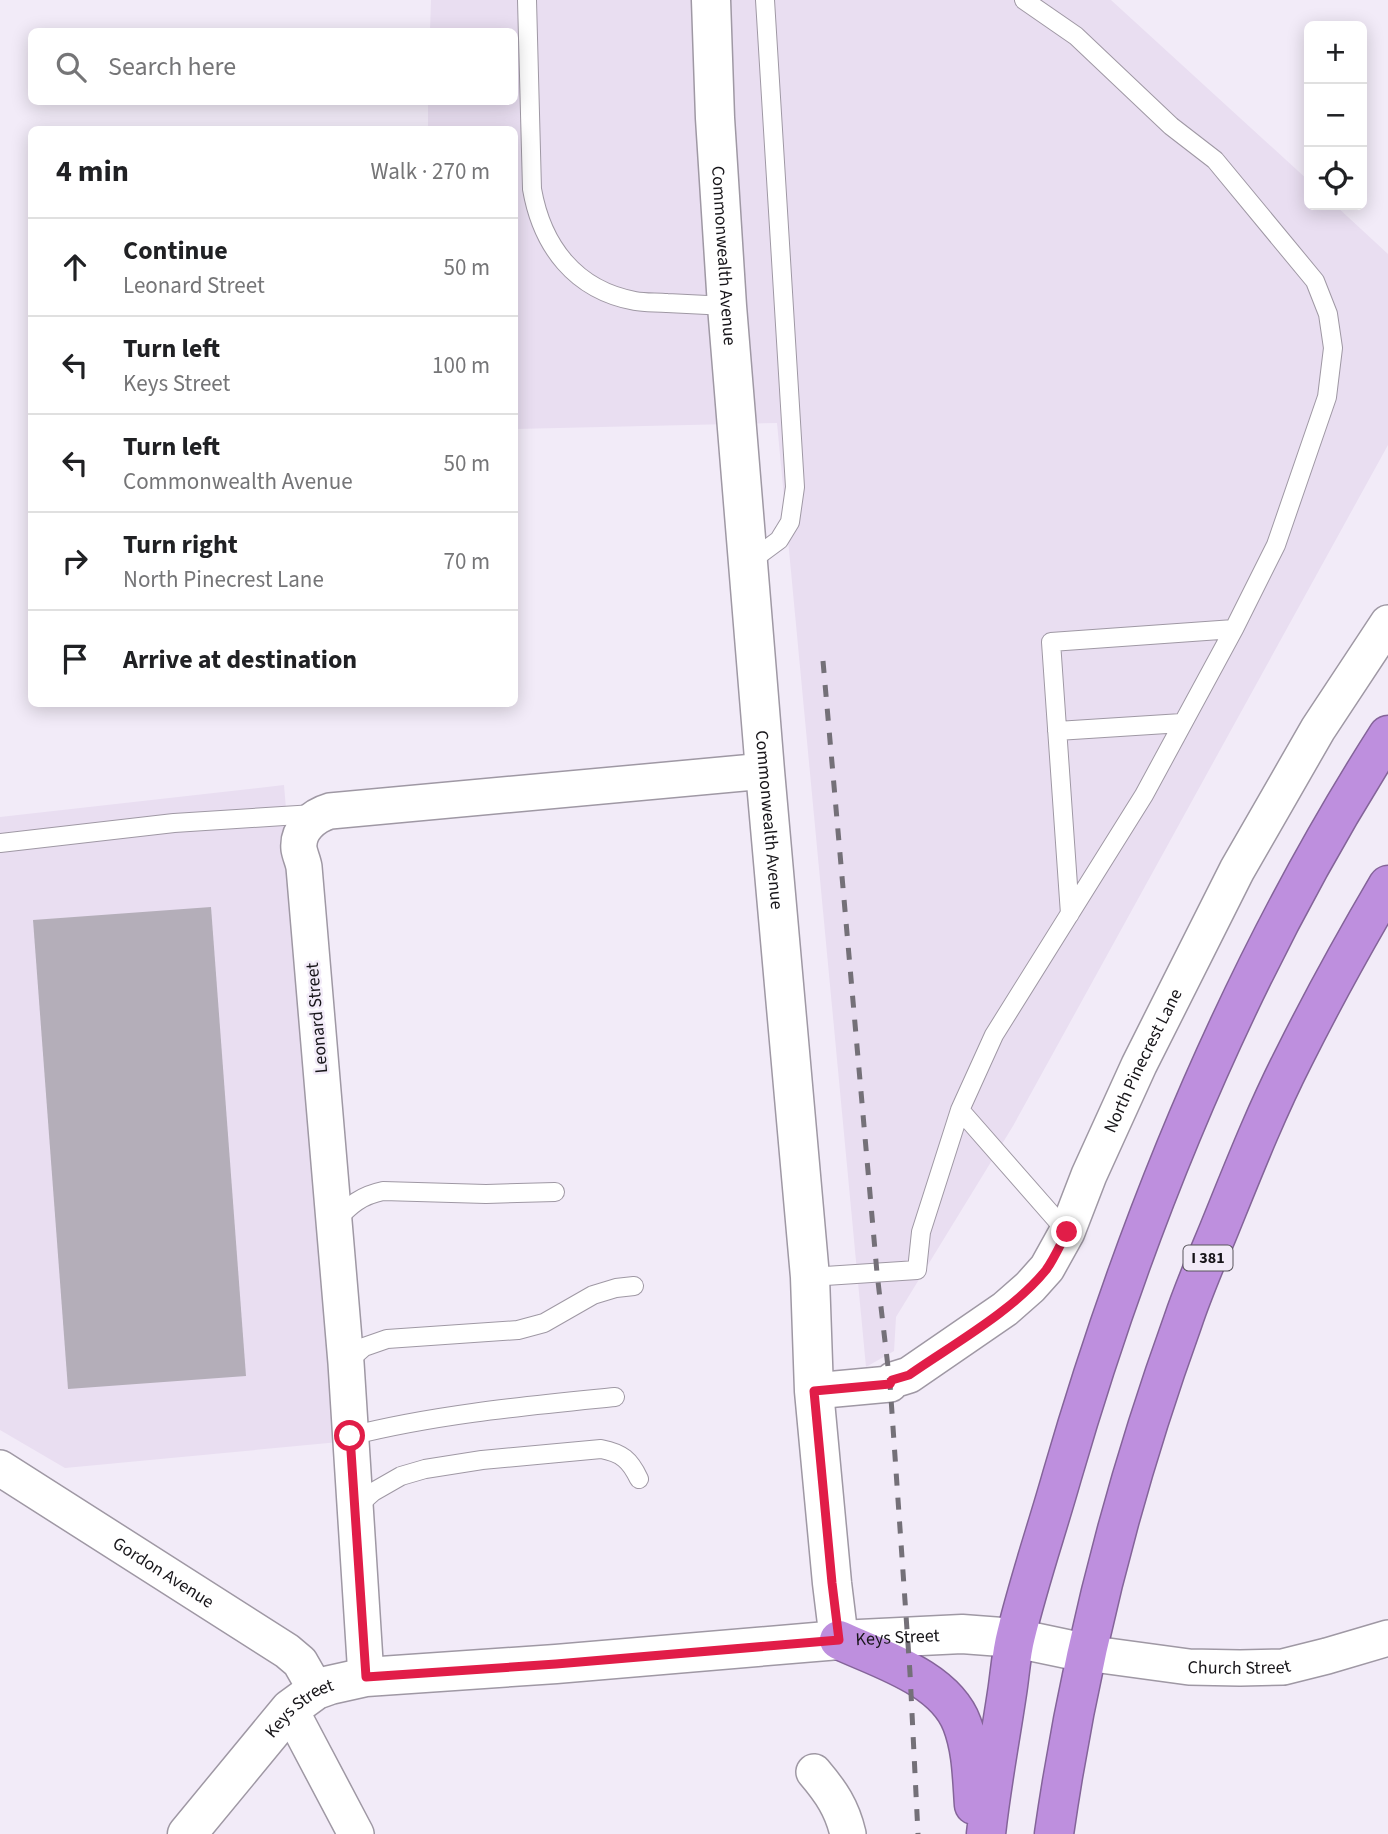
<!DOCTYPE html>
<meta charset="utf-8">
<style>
:root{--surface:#fff;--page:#f6f6f6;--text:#202124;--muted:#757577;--line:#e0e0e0}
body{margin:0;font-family:"Source Sans 3",sans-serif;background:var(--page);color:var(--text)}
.controls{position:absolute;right:21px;top:21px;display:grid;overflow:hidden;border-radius:10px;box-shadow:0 4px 18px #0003}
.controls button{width:63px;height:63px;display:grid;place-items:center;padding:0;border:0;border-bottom:2px solid var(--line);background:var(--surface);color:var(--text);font:35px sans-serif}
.stop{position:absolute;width:21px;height:21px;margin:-16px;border:5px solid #e11d48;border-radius:50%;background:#fff}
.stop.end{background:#e11d48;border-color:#fff;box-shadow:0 2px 7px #0008}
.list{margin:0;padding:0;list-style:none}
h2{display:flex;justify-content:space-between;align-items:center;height:91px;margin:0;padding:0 28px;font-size:30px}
h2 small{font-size:23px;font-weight:400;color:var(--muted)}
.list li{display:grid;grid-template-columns:46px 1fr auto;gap:21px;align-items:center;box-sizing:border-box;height:98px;padding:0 28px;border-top:2px solid var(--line)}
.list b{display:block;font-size:26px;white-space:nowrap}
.list p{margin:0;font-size:23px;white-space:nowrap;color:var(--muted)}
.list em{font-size:23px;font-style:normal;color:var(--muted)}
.icon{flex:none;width:38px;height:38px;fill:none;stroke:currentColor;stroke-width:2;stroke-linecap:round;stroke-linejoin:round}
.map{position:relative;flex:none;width:1388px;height:1834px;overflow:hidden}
.search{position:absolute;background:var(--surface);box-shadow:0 4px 18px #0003;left:28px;top:28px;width:490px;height:77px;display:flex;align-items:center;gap:18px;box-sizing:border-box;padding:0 24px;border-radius:10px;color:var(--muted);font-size:26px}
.panel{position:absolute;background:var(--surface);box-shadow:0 4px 18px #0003;left:28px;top:126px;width:490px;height:581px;border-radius:10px}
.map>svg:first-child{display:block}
</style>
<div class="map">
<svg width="1388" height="1834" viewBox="0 0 1388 1834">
<rect width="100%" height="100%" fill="#f2ebf8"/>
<path fill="#e9def1" d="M 431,0 L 1111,0 L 1309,181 L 1309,205 L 1335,205 L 1388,254 L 1388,445 L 1013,1126 L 896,1317 L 894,1351 L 866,1367 L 777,423 L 515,429 L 514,130 L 428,130 L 428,102 L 514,102 L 514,32 L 430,31 Z
M 284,785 L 339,1442 L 65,1468 L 0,1430 L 0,817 Z"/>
<path fill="#b4aeb9" d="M 211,907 L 246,1376 L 68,1389 L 33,920 Z"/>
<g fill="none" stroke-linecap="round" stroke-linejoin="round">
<defs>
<path id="lane" d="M 527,0 L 532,189 C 542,246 575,290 635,301 C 645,303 657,302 667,303 C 687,304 707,305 727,306
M 748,563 L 779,540 L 790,522 L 795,487 L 765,0
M 1057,731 L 1182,723
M 0,843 L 174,823 L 314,814
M 1070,914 L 1051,642 L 1234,629
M 960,1110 L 1067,1232
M 334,1222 C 350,1206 359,1196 383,1191 L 486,1194 L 555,1192
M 810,1277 L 917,1270 L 921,1232 L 960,1110 L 994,1035 L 1144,795 L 1234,629 L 1276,545 L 1327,397 L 1333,348 L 1328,314 L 1315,281 L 1215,160 L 1171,126 L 1076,36 L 1024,0
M 346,1363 L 364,1347 L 387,1339 L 518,1330 L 544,1323 L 593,1295 L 616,1288 L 634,1286
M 350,1436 C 437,1414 526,1406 615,1397
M 354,1509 L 373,1492 L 401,1476 L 425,1469 L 482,1460 L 601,1449 C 622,1453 630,1460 639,1479"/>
<g id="street">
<path id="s1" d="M 814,1391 L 890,1384 L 893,1380 L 909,1375 L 1005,1309 L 1030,1287 L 1047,1268 L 1067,1232 L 1089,1175 L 1139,1065 L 1237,870 L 1318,729 L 1388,623"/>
<path id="s2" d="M 0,1468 L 287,1651 L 300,1662 L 316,1690"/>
<path id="s3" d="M 1086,1653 L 1189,1667 L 1240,1668 L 1283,1667 L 1327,1656 L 1388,1638"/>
<path d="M 366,1677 L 346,1363 L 304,867 C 303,861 300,855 299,849 C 297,830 313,816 330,811 L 765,771"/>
<path d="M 290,1709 L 356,1834"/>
<path d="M 814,1772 C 831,1792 842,1808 848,1834"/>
</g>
<g id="secondary">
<path id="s4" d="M 711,0 L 715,118 L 727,306 L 765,771 L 810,1277 L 814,1391 L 832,1583 L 839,1640"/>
<path id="s5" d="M 187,1834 L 290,1709 L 316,1690 L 330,1685 L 366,1677 L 556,1664 L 839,1640 L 962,1634 L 1015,1638 L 1086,1653"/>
</g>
<path id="highway" d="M 839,1640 C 880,1659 945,1678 962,1724 C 972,1750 972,1778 974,1805
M 986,1834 C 991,1787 1000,1740 1007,1693 C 1010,1674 1011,1654 1016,1635 C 1029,1581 1047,1529 1062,1476 C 1137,1217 1242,963 1388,735
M 1054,1834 C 1079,1659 1123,1487 1183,1321 C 1193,1291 1206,1261 1218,1232 C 1242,1173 1265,1114 1294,1057 C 1323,999 1355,941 1388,885"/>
</defs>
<use href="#lane" stroke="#9f98a4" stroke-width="20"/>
<use href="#street" stroke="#9f98a4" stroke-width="38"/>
<use href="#secondary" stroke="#9f98a4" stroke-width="41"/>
<use href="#highway" stroke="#846499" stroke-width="41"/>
<use href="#lane" stroke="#fff" stroke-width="18"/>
<use href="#street" stroke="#fff" stroke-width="35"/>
<use href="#secondary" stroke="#fff" stroke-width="38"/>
<use href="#highway" stroke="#be8fde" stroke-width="38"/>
<path stroke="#747078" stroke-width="5" stroke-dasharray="12 12" stroke-linecap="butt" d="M 823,661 L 877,1273 L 890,1384 L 910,1673 L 918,1834"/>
</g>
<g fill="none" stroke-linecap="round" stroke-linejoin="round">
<path stroke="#e11d48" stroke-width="9" d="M 350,1436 L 366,1677 L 556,1664 L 839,1640 L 832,1583 L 814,1391 L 890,1384 L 892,1380 L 909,1375 C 952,1345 1013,1311 1046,1270 C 1054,1259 1060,1245 1067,1232"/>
</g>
<g text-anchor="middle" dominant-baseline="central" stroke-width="5" stroke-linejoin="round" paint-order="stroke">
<rect fill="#f2ebf8" stroke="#59555c" stroke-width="2" x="1183.5" y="1245.5" width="49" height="25" rx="5"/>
<g font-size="16" font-weight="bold" fill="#171519">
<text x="1208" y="1258">I 381</text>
</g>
<g font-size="18" fill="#171519" stroke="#f2ebf8">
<text stroke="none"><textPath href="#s4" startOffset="256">Commonwealth Avenue</textPath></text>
<text stroke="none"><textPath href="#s4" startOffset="822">Commonwealth Avenue</textPath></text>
<text transform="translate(317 1018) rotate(-95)">Leonard Street</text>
<text stroke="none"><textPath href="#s1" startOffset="502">North Pinecrest Lane</textPath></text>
<text stroke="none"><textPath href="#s2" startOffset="194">Gordon Avenue</textPath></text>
<text stroke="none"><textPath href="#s5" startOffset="779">Keys Street</textPath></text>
<text stroke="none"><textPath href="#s3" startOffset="154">Church Street</textPath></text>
<text stroke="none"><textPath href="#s5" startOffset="170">Keys Street</textPath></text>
</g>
</g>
</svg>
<div class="controls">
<button>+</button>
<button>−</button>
<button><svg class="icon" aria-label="locate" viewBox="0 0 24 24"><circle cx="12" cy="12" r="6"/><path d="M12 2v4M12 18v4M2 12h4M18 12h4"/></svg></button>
</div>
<div class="stop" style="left:350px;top:1436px"></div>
<div class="stop end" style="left:1067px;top:1232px"></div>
<div class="search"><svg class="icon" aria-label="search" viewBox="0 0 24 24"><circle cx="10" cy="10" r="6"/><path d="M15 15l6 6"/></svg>Search here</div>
<section class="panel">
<h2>4 min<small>Walk · 270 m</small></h2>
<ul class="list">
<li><svg class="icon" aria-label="ahead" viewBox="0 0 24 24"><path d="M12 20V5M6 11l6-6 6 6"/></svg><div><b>Continue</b><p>Leonard Street</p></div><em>50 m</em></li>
<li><svg class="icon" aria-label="left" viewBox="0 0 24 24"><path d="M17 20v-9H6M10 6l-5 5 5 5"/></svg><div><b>Turn left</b><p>Keys Street</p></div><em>100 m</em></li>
<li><svg class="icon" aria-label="left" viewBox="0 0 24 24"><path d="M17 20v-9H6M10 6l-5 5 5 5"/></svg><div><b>Turn left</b><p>Commonwealth Avenue</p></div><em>50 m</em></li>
<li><svg class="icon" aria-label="right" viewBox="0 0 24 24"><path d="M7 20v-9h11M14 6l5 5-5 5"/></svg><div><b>Turn right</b><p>North Pinecrest Lane</p></div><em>70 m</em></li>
<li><svg class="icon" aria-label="arrive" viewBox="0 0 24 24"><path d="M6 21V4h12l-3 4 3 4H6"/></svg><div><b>Arrive at destination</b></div></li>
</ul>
</section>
</div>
